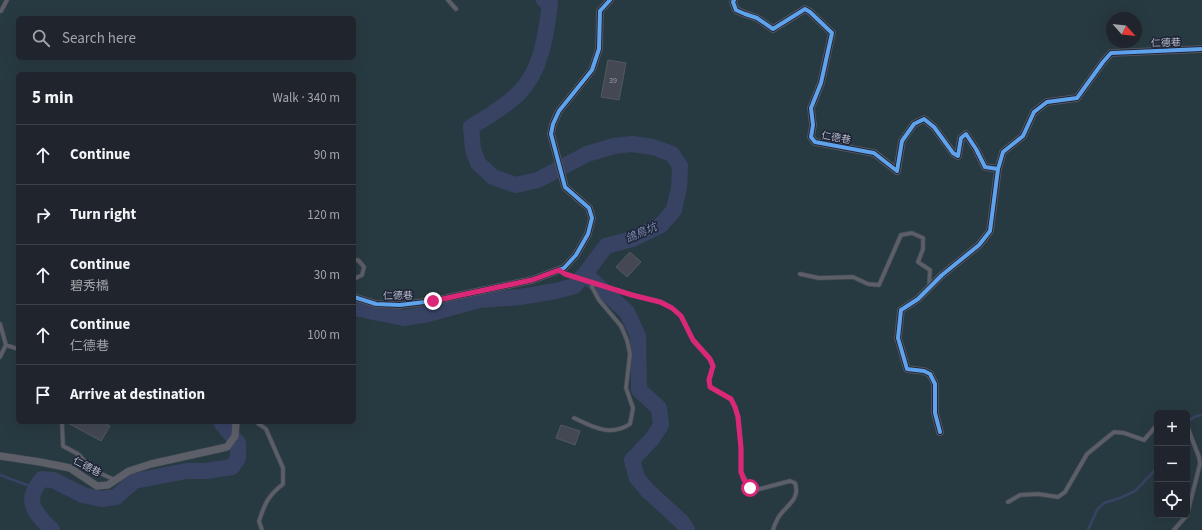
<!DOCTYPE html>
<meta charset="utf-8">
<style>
:root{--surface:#20242c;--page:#282c34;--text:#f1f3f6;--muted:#a2a4a9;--line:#3d4148}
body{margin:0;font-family:"Source Sans 3","Noto Sans TC",sans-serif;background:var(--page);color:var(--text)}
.controls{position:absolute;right:12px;bottom:12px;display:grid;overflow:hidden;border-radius:6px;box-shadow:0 4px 16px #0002}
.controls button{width:36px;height:36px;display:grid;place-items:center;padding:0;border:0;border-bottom:1px solid var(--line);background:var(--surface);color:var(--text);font:20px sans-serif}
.compass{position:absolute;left:1106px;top:12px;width:36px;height:36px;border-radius:50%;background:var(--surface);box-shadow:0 4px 16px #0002;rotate:117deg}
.stop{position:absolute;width:12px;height:12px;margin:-9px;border:3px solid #db2777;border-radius:50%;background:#fff}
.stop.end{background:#db2777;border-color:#fff;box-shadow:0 1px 4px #0008}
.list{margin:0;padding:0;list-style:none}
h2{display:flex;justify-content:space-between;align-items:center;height:52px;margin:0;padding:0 16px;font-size:17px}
h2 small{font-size:13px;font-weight:400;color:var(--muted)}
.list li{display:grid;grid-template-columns:26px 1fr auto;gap:12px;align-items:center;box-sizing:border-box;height:60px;padding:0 16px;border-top:1px solid var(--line)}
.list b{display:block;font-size:15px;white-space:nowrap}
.list p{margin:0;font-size:13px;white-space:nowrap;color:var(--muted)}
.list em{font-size:13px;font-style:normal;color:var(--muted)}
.icon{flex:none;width:22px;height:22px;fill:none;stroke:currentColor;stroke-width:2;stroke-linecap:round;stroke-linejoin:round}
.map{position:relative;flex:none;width:1202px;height:530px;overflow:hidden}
.search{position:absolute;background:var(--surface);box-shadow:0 4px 16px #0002;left:16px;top:16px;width:340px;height:44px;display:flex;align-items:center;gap:10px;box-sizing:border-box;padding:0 14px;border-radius:6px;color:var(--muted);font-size:15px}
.panel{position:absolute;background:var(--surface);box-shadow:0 4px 16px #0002;left:16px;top:72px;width:340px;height:352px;border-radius:6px}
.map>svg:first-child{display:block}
</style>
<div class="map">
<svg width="1202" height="530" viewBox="0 0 1202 530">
<rect width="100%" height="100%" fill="#2b303b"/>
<path fill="#283a41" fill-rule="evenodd" d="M 0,0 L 1202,0 L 1202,530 L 0,530 ZM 18,18 L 354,18 L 354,58 L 18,58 ZM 1112,18 L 1136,18 L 1136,42 L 1112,42 ZM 18,74 L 354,74 L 354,422 L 18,422 ZM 1157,413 L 1187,413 L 1187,515 L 1157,515 Z"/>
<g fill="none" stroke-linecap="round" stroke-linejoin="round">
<path stroke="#384364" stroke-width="2.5" d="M 1187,422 L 1196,416 L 1202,415
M 0,475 L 35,488
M 1088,530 L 1097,510 L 1104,503 L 1120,498 L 1135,491 L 1157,468"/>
<path stroke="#384364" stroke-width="16" d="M 585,274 L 627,312 L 638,336 L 639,390 L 659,408 L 661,425 L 652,439 L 632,460 L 637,478 L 648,491 L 682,522 L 687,530
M 354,308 L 404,318 L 428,314 L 479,300 L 520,297 L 556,291 L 574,286 L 585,274 L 606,246 L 632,239 L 661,225 L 674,210 L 679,187 L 680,166 L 672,154 L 653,147 L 632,144 L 614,146 L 587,154 L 538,180 L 516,185 L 493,177 L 478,163 L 473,149 L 471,127 C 487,117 505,107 519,93 C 542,70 546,34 550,4 L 544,0
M 52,530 C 34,512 23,501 42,479 L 53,480 L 83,495 L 101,499 L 116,497 L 134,481 L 187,471 L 206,471 L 232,467 L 238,458 L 238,443 L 223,425 L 221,422"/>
</g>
<path fill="#444852" stroke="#535862" d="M 608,60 L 626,63 L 619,100 L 601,97 Z
M 630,252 L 641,262 L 627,277 L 616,267 Z
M 66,422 L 102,422 L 110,426 L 101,441 Z
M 561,425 L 580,431 L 575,445 L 556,438 Z"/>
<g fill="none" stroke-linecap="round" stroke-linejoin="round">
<defs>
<path id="service" d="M 448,0 L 456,9
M 0,11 L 1,11 L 7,0
M 354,260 L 358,260 L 364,267 L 362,275 L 354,279
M 560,271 L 565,274 L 632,295 L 661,302 L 672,308 L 681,316 L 693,340 L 710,359 L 713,366 L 709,380 L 710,387 L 731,399 L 735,407 L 738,417 L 741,448 L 741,472 L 750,488 L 756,490 L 790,481 L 795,483 C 801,500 785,506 778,518 C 776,522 774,526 773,530
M 800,274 L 819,278 L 853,277 L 868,284 L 879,285 L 901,235 L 912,233 L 923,238 L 923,249 L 918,262 L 930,270 L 929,287
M 0,324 L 6,345 L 0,357
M 6,345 L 18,349
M 574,418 C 593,427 610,437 630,424 L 633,408 L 626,388 L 630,354 L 627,340 L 621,326 L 599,300 L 592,287 L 593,282
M 62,422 L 63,446 L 78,454 L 93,470 L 115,480
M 256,422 L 266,429 L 283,468 L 283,484 C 268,496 265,503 259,521 L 262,530
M 1187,426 L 1199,457 L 1200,464 L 1187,515
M 1008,502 L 1020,495 L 1038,494 L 1058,497 L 1065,492 L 1087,454 L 1114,432 L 1124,433 L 1144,440 L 1157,425
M 1174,530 L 1187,515"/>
<path id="minor" d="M 734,0 L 733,2 L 736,10 L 745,14 L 757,18 L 773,29 L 805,9 L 810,12 L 832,33 L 821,83 L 811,108 L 813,125 L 811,137 L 815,142 L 874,153 L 897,171 L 902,141 L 914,124 L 924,119 L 934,127 L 953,153 L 958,156 L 961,138 L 966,134 L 976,149 L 985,167 L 998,169
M 354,297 L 376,304 L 400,305 L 433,301 L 532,280 L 564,268 L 576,255 L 588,234 L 592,218 L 589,208 L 565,187 L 551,134 L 553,124 L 559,111 L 592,70 L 599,49 L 600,11 L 610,0
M 940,432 L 935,413 L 935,384 L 930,374 L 924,371 L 907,369 L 898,338 L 901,310 L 918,299 L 942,275 L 979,245 L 990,231 L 998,169 L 1003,152 L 1023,136 L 1034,112 L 1047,102 L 1077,98 L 1103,62 L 1111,53 L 1202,49
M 0,456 L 40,462 L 70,468 L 97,486 L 108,485 L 129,471 L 151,464 L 227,447 L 235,436 L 236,422"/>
</defs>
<use href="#service" stroke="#474b54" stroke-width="5"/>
<use href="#minor" stroke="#474b54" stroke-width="8"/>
<use href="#service" stroke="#5c5f68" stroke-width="3.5"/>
<use href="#minor" stroke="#5c5f68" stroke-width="7"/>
<defs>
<path id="cycleway" d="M 734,0 L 733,2 L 736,10 L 745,14 L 757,18 L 773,29 L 805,9 L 810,12 L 832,33 L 821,83 L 811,108 L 813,125 L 811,137 L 815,142 L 874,153 L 897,171 L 902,141 L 914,124 L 924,119 L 934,127 L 953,153 L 958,156 L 961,138 L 966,134 L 976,149 L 985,167 L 998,169
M 354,297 L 376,304 L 400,305 L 433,301 L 532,280 L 564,268 L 576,255 L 588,234 L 592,218 L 589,208 L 565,187 L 551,134 L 553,124 L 559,111 L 592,70 L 599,49 L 600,11 L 610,0
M 940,432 L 935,413 L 935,384 L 930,374 L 924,371 L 907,369 L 898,338 L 901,310 L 918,299 L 942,275 L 979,245 L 990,231 L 998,169 L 1003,152 L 1023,136 L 1034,112 L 1047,102 L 1077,98 L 1103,62 L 1111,53 L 1202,49"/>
</defs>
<use href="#cycleway" stroke="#1e2436" stroke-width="6"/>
<use href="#cycleway" stroke="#60a3ed" stroke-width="4"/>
</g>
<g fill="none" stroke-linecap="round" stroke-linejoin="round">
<path stroke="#db2777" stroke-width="5" d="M 433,301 L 532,280 L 559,270 L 565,274 L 632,295 L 660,302 L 672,308 L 681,316 L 693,340 L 710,359 L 713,366 L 709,380 L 710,387 L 731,399 L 735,407 L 738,417 L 741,448 L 741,472 L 744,480 L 750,488"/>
</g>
<g text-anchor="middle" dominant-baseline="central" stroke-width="3" stroke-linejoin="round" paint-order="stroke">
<g font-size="8" fill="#9a9ead">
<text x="613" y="80">39</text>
</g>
<g font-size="10" fill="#b6bbcb" stroke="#1e2436">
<text transform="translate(1166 43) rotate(-2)">仁德巷</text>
<text transform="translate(836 138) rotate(10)">仁德巷</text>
<text transform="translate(398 296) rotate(-1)">仁德巷</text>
<text transform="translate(87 467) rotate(27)">仁德巷</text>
</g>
<g font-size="11" font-style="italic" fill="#7d8cb2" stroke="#1e2436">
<text transform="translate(641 233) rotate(-23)">鴿鳥坑</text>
</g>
</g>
</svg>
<div class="controls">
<button>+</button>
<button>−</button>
<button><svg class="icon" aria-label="locate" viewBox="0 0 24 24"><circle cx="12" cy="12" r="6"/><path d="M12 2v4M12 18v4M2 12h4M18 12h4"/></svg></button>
</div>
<svg class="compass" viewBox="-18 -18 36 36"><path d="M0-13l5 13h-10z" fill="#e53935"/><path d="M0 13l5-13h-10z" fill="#a2a4a9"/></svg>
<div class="stop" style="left:750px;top:488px"></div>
<div class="stop end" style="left:433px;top:301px"></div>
<div class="search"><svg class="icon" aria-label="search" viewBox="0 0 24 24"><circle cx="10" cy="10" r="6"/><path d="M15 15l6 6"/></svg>Search here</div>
<section class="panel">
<h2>5 min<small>Walk · 340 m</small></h2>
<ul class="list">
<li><svg class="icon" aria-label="ahead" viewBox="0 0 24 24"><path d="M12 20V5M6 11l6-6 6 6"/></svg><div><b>Continue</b></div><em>90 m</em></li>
<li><svg class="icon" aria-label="right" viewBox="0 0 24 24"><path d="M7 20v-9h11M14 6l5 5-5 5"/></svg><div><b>Turn right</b></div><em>120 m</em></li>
<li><svg class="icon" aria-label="ahead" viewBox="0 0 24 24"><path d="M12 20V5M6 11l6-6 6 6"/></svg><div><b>Continue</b><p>碧秀橋</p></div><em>30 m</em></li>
<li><svg class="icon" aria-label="ahead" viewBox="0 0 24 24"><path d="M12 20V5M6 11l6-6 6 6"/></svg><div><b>Continue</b><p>仁德巷</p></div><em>100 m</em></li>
<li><svg class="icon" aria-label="arrive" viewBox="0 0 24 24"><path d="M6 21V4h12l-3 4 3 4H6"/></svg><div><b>Arrive at destination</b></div></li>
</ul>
</section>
</div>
